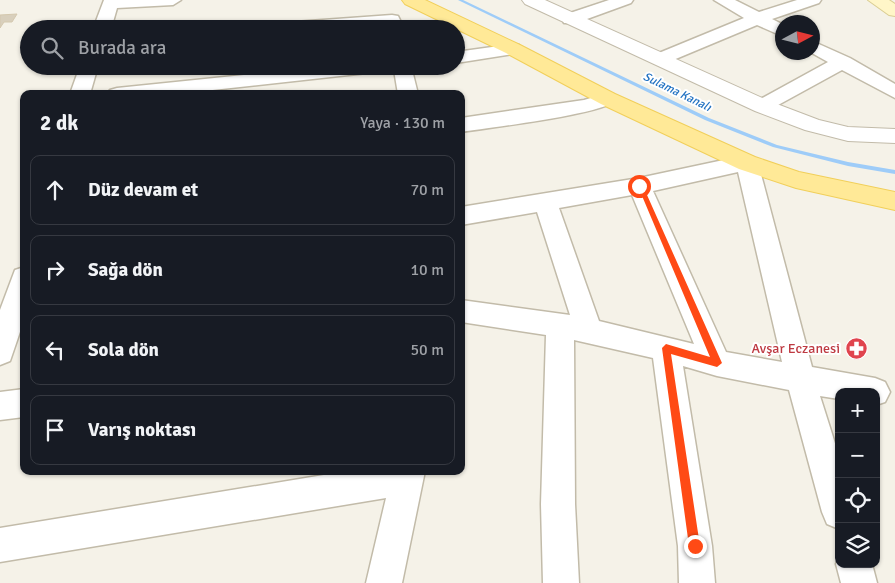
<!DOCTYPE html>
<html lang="tr">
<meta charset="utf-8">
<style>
:root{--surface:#171b24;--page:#242831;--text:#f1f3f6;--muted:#9ea1a6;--line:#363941}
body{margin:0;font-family:Signika,sans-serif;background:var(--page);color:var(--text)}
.controls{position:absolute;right:15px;bottom:15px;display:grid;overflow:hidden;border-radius:10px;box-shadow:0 1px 4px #0004}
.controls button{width:45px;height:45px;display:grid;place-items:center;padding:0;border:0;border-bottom:1px solid var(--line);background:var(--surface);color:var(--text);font:25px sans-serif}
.compass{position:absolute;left:775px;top:15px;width:45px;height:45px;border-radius:50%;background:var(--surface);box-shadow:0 1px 4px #0004;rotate:83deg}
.stop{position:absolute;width:15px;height:15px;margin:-11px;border:4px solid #ff4a15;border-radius:50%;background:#fff}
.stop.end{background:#ff4a15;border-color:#fff;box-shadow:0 1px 5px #0008}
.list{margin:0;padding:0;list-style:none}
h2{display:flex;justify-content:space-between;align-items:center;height:65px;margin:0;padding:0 20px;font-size:21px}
h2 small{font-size:16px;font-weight:400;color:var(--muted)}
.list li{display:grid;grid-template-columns:32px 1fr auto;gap:15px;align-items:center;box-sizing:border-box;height:70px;margin:0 10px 10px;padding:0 10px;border:1px solid var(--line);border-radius:10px}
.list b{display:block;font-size:19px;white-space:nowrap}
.list em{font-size:16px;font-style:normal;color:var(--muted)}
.icon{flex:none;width:28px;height:28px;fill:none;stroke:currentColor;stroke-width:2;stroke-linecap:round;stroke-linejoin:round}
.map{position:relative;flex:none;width:895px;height:583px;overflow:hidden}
.search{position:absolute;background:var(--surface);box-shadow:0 1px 4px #0004;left:20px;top:20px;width:445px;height:55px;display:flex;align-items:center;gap:12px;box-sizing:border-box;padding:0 18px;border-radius:28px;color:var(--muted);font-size:19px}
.panel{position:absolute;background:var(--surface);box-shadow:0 1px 4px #0004;left:20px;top:90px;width:445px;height:385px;border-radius:10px}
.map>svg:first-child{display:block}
</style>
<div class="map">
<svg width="895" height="583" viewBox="0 0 895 583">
<rect width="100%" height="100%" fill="#f5f2e8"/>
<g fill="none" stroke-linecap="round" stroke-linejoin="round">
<path fill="#9eccf8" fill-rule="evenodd" d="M 458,0 L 463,0 L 709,118 L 777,145 L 848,162 L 895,170 L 895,174 L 848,166 L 773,147 L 705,120 Z"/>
</g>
<path fill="#d8cfbc" stroke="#d4c8ae" d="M 17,14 L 12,22 L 4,22 L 0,28 L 0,15 Z"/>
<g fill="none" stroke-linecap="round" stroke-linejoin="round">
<defs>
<path id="minor" d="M 104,0 L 181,0 L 173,5 L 117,8 L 111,29 L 93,29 Z
M 609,0 L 633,0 L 631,3 L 576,23 L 564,23 L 562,19 L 564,15 Z
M 714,0 L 735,0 L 759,12 L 797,0 L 821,0 L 819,3 L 772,19 L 782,24 L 782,36 L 757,25 L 666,63 L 654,63 L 651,59 L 654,55 L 744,18 Z
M 392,15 L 398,16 L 400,20 L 398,24 L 342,29 L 259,29 L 261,25 L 267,24 Z
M 812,41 L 850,58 L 895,84 L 895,98 L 842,70 L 769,110 L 762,112 L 755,110 L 752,106 L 755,102 L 828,62 L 810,52 L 812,52 Z
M 513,44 L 519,45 L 522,49 L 519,53 L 456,63 L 456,52 Z
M 80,66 L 98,66 L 90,94 L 70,94 Z
M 330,66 L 411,66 L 418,94 L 398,94 L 394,70 L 176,94 L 107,94 L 110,90 L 117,88 Z
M 608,93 L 615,95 L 618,99 C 608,114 486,128 461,132 L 461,118 L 584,100 Z
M 747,155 L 755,158 L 758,163 L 812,367 L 875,378 L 885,382 L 890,392 L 885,402 L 876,405 L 876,392 L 839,392 L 839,399 L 820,396 L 839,456 L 839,529 L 827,524 L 822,512 L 789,390 L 717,376 L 683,366 L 712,546 L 715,583 L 679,583 L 678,546 L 653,358 L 574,340 L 575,504 L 579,583 L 543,583 L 541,504 L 546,335 L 461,322 L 461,300 L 570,315 L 537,212 L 461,225 L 461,207 L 639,178 ZM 738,172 L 782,362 L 726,352 L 653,191 ZM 632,195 L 694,344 L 599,321 L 559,208 Z
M 24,267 L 24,320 L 10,361 L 0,365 L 0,310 L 15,270 Z
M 24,389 L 24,417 L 0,420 L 0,392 Z
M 348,471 L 425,471 L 402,583 L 366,583 L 386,498 L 0,562 L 0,528 Z
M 839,558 L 839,564 L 872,564 L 877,583 L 841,583 L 836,564 Z"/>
<path id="tertiary" d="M 522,0 L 545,0 L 769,101 L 819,120 L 848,127 L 895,129 L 895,143 L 848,141 L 805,130 L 755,111 L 525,4 Z"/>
<path id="secondary" d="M 868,0 L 889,0 L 895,4 L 895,16 L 889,15 Z"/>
<path id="primary" d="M 402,0 L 425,0 L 520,45 L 615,94 L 755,157 L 799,172 L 895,192 L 895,210 L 796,188 L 739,169 L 601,104 L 506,53 L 405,4 Z"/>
</defs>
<use href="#minor" stroke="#c2bba9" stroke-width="3"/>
<use href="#tertiary" stroke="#c2bba9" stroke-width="2"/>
<use href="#secondary" stroke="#dacd92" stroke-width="2"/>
<use href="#primary" stroke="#f1cf5a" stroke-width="2"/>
<use href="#minor" fill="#fff" fill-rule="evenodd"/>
<use href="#tertiary" fill="#fff" fill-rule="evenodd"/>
<use href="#secondary" fill="#fff6c8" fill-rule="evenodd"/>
<use href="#primary" fill="#ffe997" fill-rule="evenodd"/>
</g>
<path fill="#ff4a15" d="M 637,184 L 643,186 L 722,363 L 717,367 L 671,354 L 700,546 L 695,551 L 689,546 L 662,348 L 666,344 L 710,357 Z"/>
<defs>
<symbol id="pharmacy-disc" viewBox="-11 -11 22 22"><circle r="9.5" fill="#e0444e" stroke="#fff"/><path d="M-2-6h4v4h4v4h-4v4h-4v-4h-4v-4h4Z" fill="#fff"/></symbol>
</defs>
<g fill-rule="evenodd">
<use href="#pharmacy-disc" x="844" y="336" width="25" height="25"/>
</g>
<g text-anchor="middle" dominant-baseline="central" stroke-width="4" stroke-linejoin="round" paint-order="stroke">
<g font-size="12" font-style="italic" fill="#2272c2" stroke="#fff">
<text transform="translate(677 92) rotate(26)">Sulama Kanalı</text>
</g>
<g font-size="14" fill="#be3a42" stroke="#fff" text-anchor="end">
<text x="840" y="348">Avşar Eczanesi</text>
</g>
</g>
</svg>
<div class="controls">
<button>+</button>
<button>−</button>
<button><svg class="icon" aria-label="locate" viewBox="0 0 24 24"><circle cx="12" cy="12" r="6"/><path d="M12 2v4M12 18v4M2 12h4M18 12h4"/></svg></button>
<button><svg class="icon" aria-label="layers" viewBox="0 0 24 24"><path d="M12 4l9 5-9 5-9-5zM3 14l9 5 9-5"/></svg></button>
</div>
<svg class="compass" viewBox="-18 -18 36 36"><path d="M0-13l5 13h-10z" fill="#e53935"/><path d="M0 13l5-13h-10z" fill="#9ea1a6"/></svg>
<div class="stop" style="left:639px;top:186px"></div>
<div class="stop end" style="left:695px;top:546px"></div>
<div class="search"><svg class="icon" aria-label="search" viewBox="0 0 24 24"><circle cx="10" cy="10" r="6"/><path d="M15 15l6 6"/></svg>Burada ara</div>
<section class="panel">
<h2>2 dk<small>Yaya · 130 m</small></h2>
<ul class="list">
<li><svg class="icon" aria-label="ahead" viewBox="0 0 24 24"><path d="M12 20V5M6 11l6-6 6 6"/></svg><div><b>Düz devam et</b></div><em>70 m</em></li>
<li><svg class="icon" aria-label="right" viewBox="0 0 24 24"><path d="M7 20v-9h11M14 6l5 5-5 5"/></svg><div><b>Sağa dön</b></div><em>10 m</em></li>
<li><svg class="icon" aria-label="left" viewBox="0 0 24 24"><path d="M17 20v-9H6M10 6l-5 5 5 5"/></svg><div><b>Sola dön</b></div><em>50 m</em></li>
<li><svg class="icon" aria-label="arrive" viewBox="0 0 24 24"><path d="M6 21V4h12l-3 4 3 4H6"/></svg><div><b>Varış noktası</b></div></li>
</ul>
</section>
</div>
